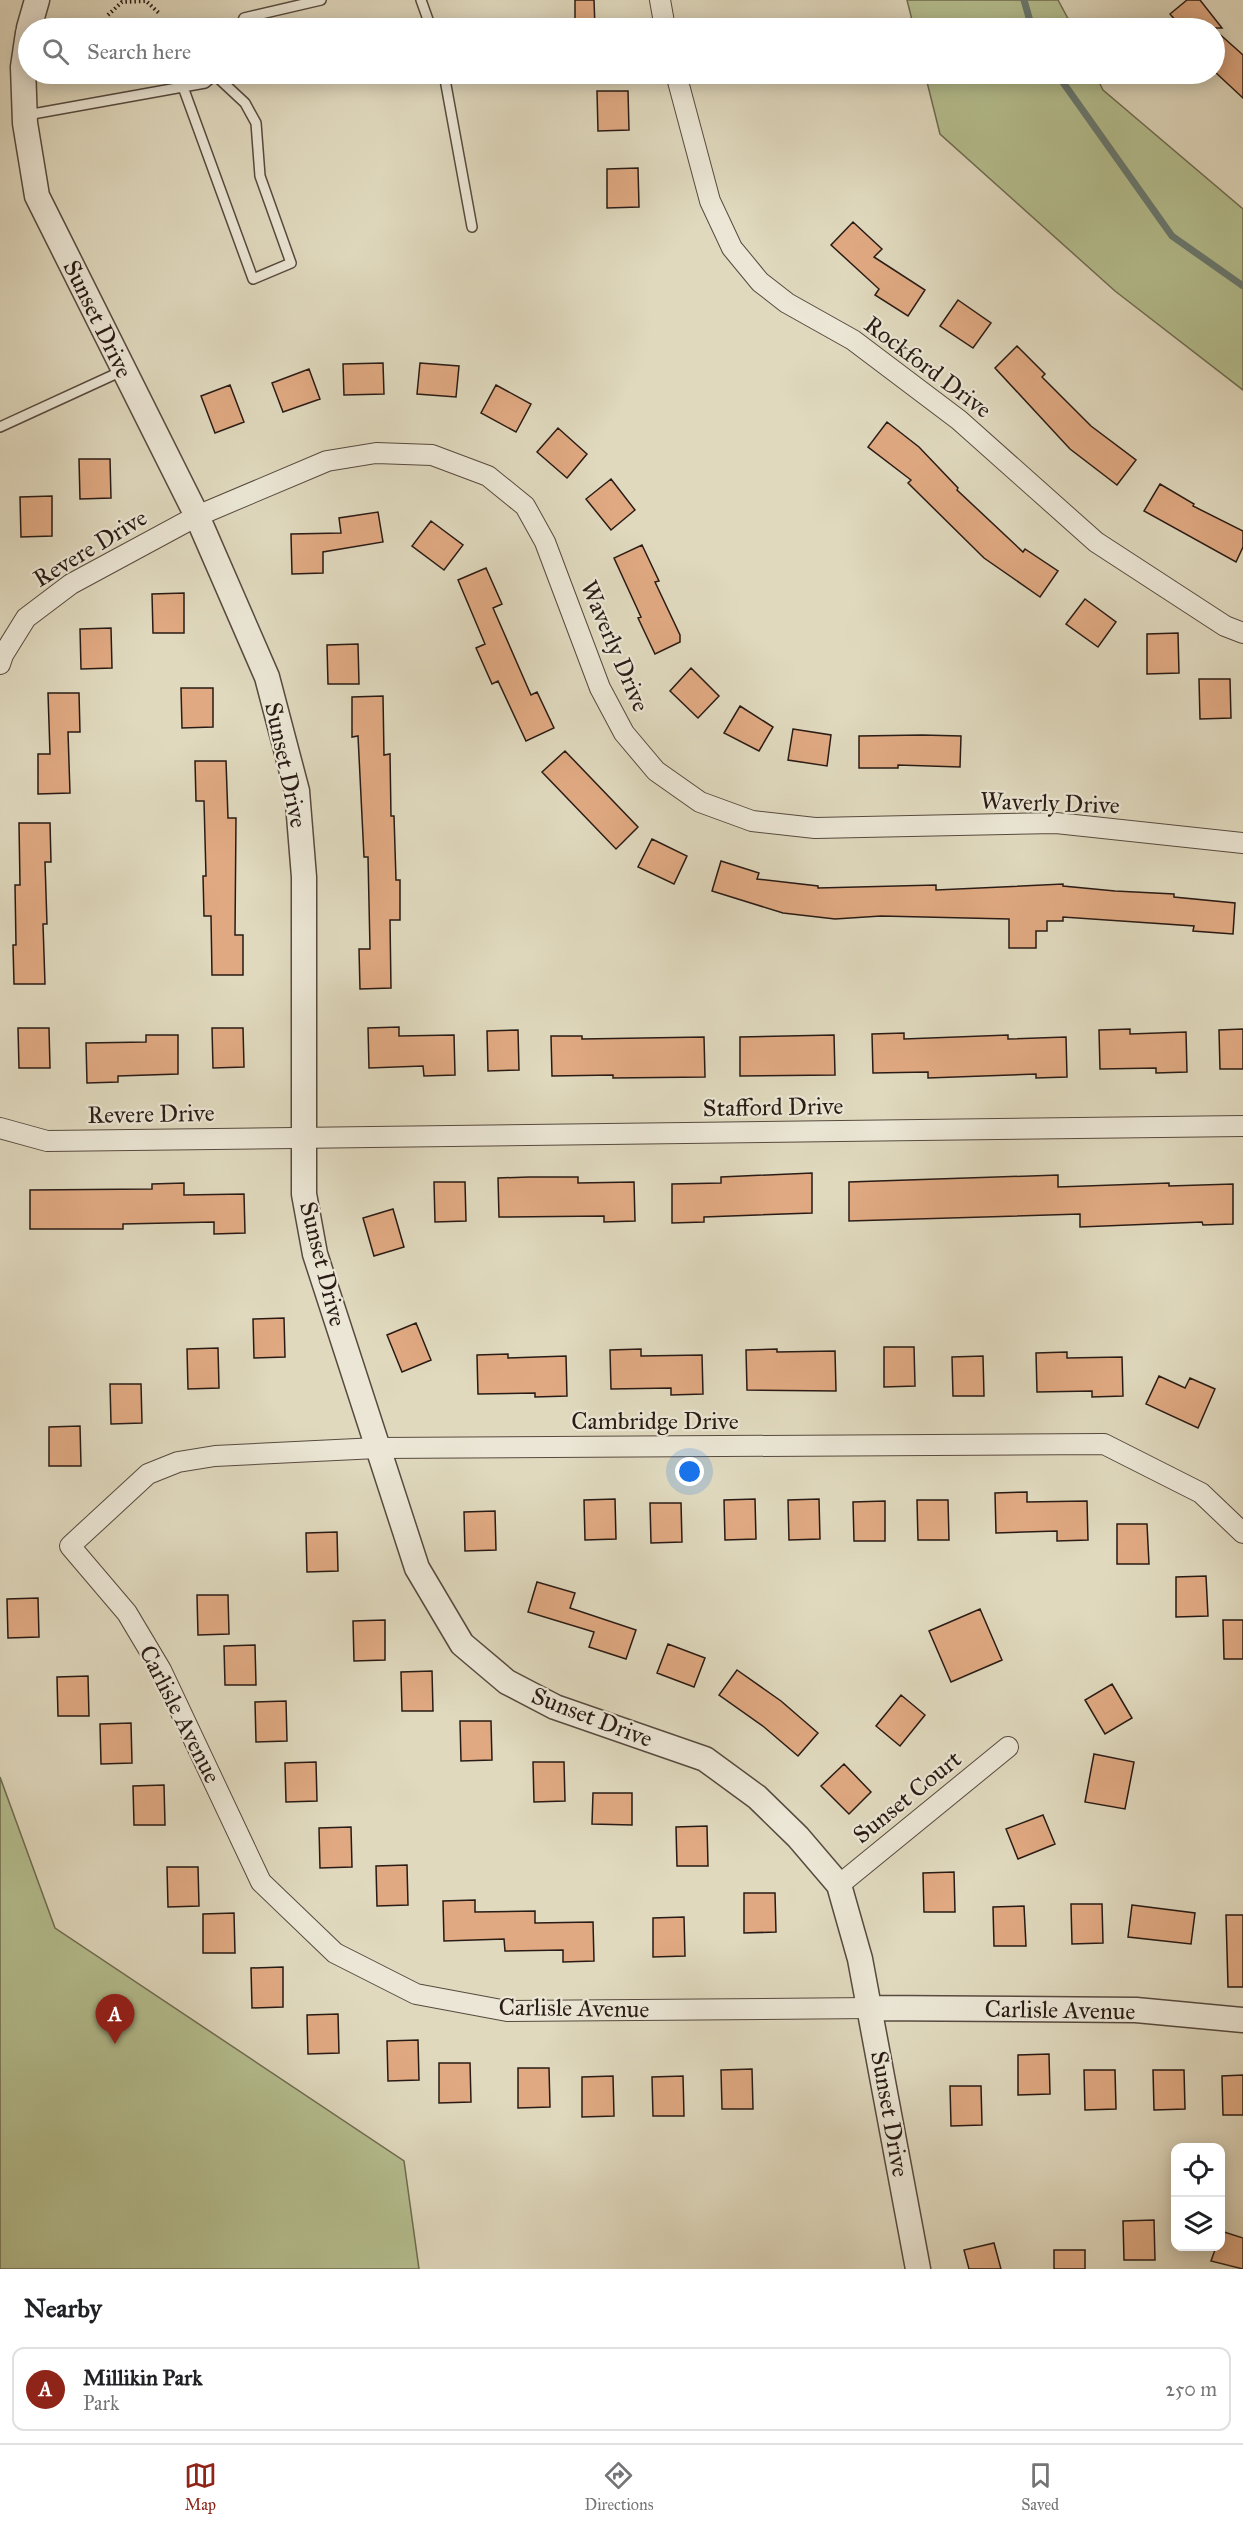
<!DOCTYPE html>
<style>
:root{--surface:#fff;--page:#f6f6f6;--text:#202124;--muted:#757577;--line:#e0e0e0;--accent:#8f2418}
body{margin:0;font-family:"IM FELL Great Primer",serif;background:var(--page);color:var(--text)}
.controls{position:absolute;right:18px;bottom:18px;display:grid;overflow:hidden;border-radius:12px;box-shadow:0 3px 15px #0003}
.controls button{width:54px;height:54px;display:grid;place-items:center;padding:0;border:0;border-bottom:2px solid var(--line);background:var(--surface);color:var(--text);font:30px sans-serif}
.you{position:absolute;left:690px;top:1472px;width:21px;height:21px;margin:-15px;border:4px solid #fff;border-radius:50%;background:#1a73e8;box-shadow:0 0 0 9px #1a73e833}
.badge{display:grid;place-items:center;width:39px;height:39px;border-radius:50%;background:var(--accent);color:#fff;font-size:20px;font-weight:700}
.pin{position:absolute;translate:-50% -50px;filter:drop-shadow(0 2px 3px #0008)}
.pin::after{content:'';position:absolute;top:32px;width:21px;height:18px;background:inherit;clip-path:polygon(0 0,100% 0,50% 100%)}
.list{margin:0;padding:0;list-style:none}
h2{display:flex;justify-content:space-between;align-items:center;height:78px;margin:0;padding:0 24px;font-size:26px}
h2 small{font-size:20px;font-weight:400;color:var(--muted)}
.list li{display:grid;grid-template-columns:39px 1fr auto;gap:18px;align-items:center;box-sizing:border-box;height:84px;margin:0 12px 12px;padding:0 12px;border:2px solid var(--line);border-radius:12px}
.list b{display:block;font-size:22px;white-space:nowrap}
.list p{margin:0;font-size:20px;white-space:nowrap;color:var(--muted)}
.list em{font-size:20px;font-style:normal;color:var(--muted)}
.icon{flex:none;width:33px;height:33px;fill:none;stroke:currentColor;stroke-width:2;stroke-linecap:round;stroke-linejoin:round}
.map{position:relative;flex:none;width:1243px;height:2269px;overflow:hidden}
.search{position:absolute;background:var(--surface);box-shadow:0 3px 15px #0003;left:18px;right:18px;top:18px;height:66px;display:flex;align-items:center;gap:15px;box-sizing:border-box;padding:0 21px;border-radius:33px;color:var(--muted);font-size:22px}
.sheet{height:174px;background:var(--surface)}
nav{display:flex;justify-content:space-around;align-items:center;box-sizing:border-box;height:84px;border-top:2px solid var(--line);background:var(--surface);font-size:16px;color:var(--muted)}
nav a{display:grid;justify-items:center;gap:3px}
nav .on{color:var(--accent)}
.map>svg:first-child{display:block}
</style>
<div class="map">
<svg width="1243" height="2269" viewBox="0 0 1243 2269">
<rect width="100%" height="100%" fill="#e0d9be"/>
<filter id="stains"><feTurbulence type="fractalNoise" baseFrequency=".00333" numOctaves="4"/><feColorMatrix values="0 0 0 0 .2 0 0 0 0 .09 0 0 0 0 .02 0 0 0 .5 -.17"/></filter>
<radialGradient id="worn" r=".72"><stop offset=".6" stop-color="#630" stop-opacity="0"/><stop offset="1" stop-color="#630" stop-opacity=".3"/></radialGradient>
<path fill="#b5bf90" stroke="#6f6d52" stroke-width="1.5" d="M 907,0 L 1058,0 L 1073,28 L 914,28 Z
M 925,74 L 1095,74 L 1103,90 L 1243,209 L 1243,390 L 1115,291 L 940,134 Z
M 0,1777 L 55,1928 L 404,2161 L 419,2269 L 0,2269 Z"/>
<g fill="none" stroke-linecap="round" stroke-linejoin="round">
<path stroke="#697a72" stroke-width="7" d="M 1024,0 L 1032,28
M 1057,74 L 1172,236 L 1243,286"/>
</g>
<path fill="#e0a982" stroke="#291b15" stroke-width="1.5" d="M 575,0 L 594,0 L 595,28 L 575,28 Z
M 1187,0 L 1200,0 L 1222,28 L 1182,28 L 1170,14 Z
M 1215,30 L 1243,55 L 1243,98 L 1215,72 Z
M 597,91 L 628,91 L 629,130 L 598,131 Z
M 638,168 L 639,207 L 607,208 L 607,169 Z
M 853,222 L 882,249 L 874,257 L 925,290 L 908,316 L 875,295 L 879,289 L 831,245 Z
M 958,300 L 991,323 L 973,348 L 940,326 Z
M 1017,346 L 1045,374 L 1042,377 L 1091,426 L 1136,460 L 1117,485 L 1070,449 L 995,368 Z
M 383,363 L 384,394 L 344,395 L 343,364 Z
M 420,363 L 459,366 L 456,397 L 417,394 Z
M 309,369 L 320,399 L 283,412 L 272,383 Z
M 230,385 L 244,422 L 215,433 L 201,396 Z
M 496,385 L 531,404 L 516,432 L 481,413 Z
M 887,422 L 919,447 L 958,488 L 957,490 L 1023,552 L 1025,549 L 1058,571 L 1040,597 L 984,558 L 908,483 L 911,480 L 868,447 Z
M 558,428 L 587,454 L 567,478 L 537,452 Z
M 79,459 L 110,459 L 111,498 L 80,499 Z
M 611,479 L 635,510 L 611,530 L 586,499 Z
M 1160,484 L 1194,504 L 1193,506 L 1243,531 L 1243,547 L 1236,562 L 1144,511 Z
M 52,496 L 52,536 L 21,537 L 20,497 Z
M 378,512 L 383,542 L 323,552 L 323,573 L 292,574 L 291,534 L 341,533 L 339,518 Z
M 431,521 L 463,545 L 444,570 L 412,546 Z
M 642,545 L 659,581 L 655,582 L 680,635 L 680,642 L 655,654 L 638,618 L 641,617 L 614,558 Z
M 486,568 L 502,604 L 493,608 L 531,695 L 537,692 L 554,728 L 526,741 L 498,681 L 492,684 L 476,648 L 485,644 L 458,580 Z
M 184,593 L 184,633 L 153,633 L 152,594 Z
M 1085,599 L 1116,622 L 1098,647 L 1066,624 Z
M 111,628 L 112,668 L 81,669 L 80,629 Z
M 1178,633 L 1179,673 L 1147,674 L 1147,634 Z
M 358,644 L 359,684 L 328,684 L 327,645 Z
M 691,668 L 719,696 L 698,718 L 670,691 Z
M 1199,679 L 1230,679 L 1231,718 L 1200,719 Z
M 181,688 L 213,688 L 213,727 L 182,728 Z
M 48,693 L 79,693 L 80,732 L 68,732 L 70,793 L 38,794 L 38,754 L 50,754 Z
M 383,696 L 384,755 L 390,754 L 391,816 L 394,816 L 396,880 L 400,880 L 400,920 L 390,920 L 391,988 L 360,989 L 359,949 L 370,949 L 368,857 L 364,857 L 358,736 L 352,737 L 352,697 Z
M 740,706 L 773,727 L 759,751 L 724,733 Z
M 793,729 L 831,735 L 827,766 L 788,760 Z
M 922,735 L 961,736 L 960,767 L 898,765 L 898,768 L 859,768 L 859,736 Z
M 565,751 L 638,827 L 616,849 L 542,772 Z
M 195,761 L 226,761 L 228,818 L 236,818 L 235,935 L 243,935 L 243,975 L 212,975 L 211,916 L 204,916 L 203,876 L 206,876 L 204,801 L 196,801 Z
M 19,823 L 50,823 L 51,862 L 45,862 L 47,924 L 43,924 L 45,984 L 14,984 L 13,945 L 16,945 L 15,885 L 20,885 Z
M 652,839 L 687,856 L 674,884 L 638,867 Z
M 721,861 L 759,873 L 757,879 L 818,886 L 818,888 L 936,885 L 936,890 L 1063,884 L 1063,886 L 1115,891 L 1174,894 L 1174,897 L 1235,903 L 1233,934 L 1193,931 L 1194,926 L 1063,917 L 1063,921 L 1047,921 L 1047,931 L 1036,931 L 1036,948 L 1009,948 L 1009,919 L 881,916 L 835,919 L 783,913 L 712,891 Z
M 399,1027 L 399,1036 L 454,1035 L 455,1075 L 424,1076 L 423,1066 L 369,1068 L 368,1028 Z
M 18,1028 L 49,1028 L 50,1068 L 19,1068 Z
M 212,1028 L 243,1028 L 244,1067 L 213,1068 Z
M 1130,1029 L 1130,1034 L 1186,1032 L 1187,1072 L 1156,1073 L 1156,1068 L 1100,1069 L 1099,1030 Z
M 1243,1029 L 1243,1069 L 1220,1069 L 1219,1030 Z
M 518,1030 L 519,1070 L 488,1071 L 487,1031 Z
M 904,1033 L 904,1039 L 1008,1035 L 1008,1039 L 1066,1037 L 1067,1077 L 1036,1078 L 1036,1074 L 928,1078 L 928,1072 L 873,1073 L 872,1034 Z
M 146,1035 L 178,1035 L 178,1074 L 118,1076 L 118,1082 L 87,1083 L 86,1043 L 146,1042 Z
M 834,1035 L 835,1075 L 740,1076 L 740,1037 Z
M 551,1036 L 582,1036 L 582,1039 L 704,1037 L 705,1077 L 613,1078 L 613,1075 L 552,1076 Z
M 812,1173 L 812,1213 L 704,1217 L 704,1222 L 672,1223 L 672,1184 L 721,1183 L 721,1177 Z
M 1058,1175 L 1058,1187 L 1169,1183 L 1169,1186 L 1233,1184 L 1233,1224 L 1203,1225 L 1202,1222 L 1080,1227 L 1080,1214 L 849,1221 L 849,1182 Z
M 529,1177 L 578,1177 L 578,1183 L 634,1182 L 635,1221 L 604,1222 L 604,1216 L 499,1217 L 498,1178 Z
M 434,1182 L 465,1182 L 466,1221 L 435,1222 Z
M 184,1183 L 184,1195 L 244,1194 L 245,1233 L 214,1234 L 214,1222 L 123,1224 L 123,1229 L 30,1229 L 30,1190 L 152,1189 L 152,1184 Z
M 393,1209 L 404,1247 L 374,1256 L 363,1218 Z
M 284,1318 L 285,1357 L 254,1358 L 253,1319 Z
M 416,1323 L 431,1360 L 402,1372 L 387,1335 Z
M 884,1347 L 914,1347 L 915,1386 L 884,1387 Z
M 218,1348 L 219,1388 L 188,1389 L 187,1349 Z
M 641,1349 L 641,1356 L 702,1355 L 703,1394 L 671,1395 L 671,1388 L 611,1389 L 610,1350 Z
M 777,1349 L 777,1352 L 835,1351 L 836,1391 L 747,1390 L 746,1350 Z
M 1067,1352 L 1067,1358 L 1122,1357 L 1123,1396 L 1092,1397 L 1092,1391 L 1037,1392 L 1036,1353 Z
M 508,1354 L 508,1358 L 566,1356 L 567,1396 L 535,1397 L 535,1393 L 478,1394 L 477,1355 Z
M 983,1356 L 984,1396 L 953,1396 L 952,1357 Z
M 1159,1376 L 1185,1388 L 1190,1378 L 1215,1389 L 1198,1428 L 1146,1404 Z
M 110,1384 L 141,1384 L 142,1423 L 111,1424 Z
M 80,1426 L 81,1466 L 49,1466 L 49,1427 Z
M 1027,1492 L 1027,1502 L 1087,1501 L 1088,1540 L 1057,1541 L 1057,1531 L 996,1533 L 995,1493 Z
M 615,1499 L 616,1539 L 585,1540 L 584,1500 Z
M 755,1499 L 756,1539 L 725,1540 L 724,1500 Z
M 819,1499 L 820,1539 L 789,1540 L 788,1500 Z
M 917,1500 L 948,1500 L 949,1540 L 918,1540 Z
M 885,1501 L 885,1541 L 854,1541 L 853,1502 Z
M 650,1503 L 681,1503 L 682,1542 L 651,1543 Z
M 495,1511 L 496,1550 L 465,1551 L 464,1512 Z
M 1117,1524 L 1147,1524 L 1149,1564 L 1117,1564 Z
M 337,1532 L 338,1571 L 307,1572 L 306,1533 Z
M 1206,1576 L 1208,1616 L 1176,1617 L 1176,1577 Z
M 537,1582 L 575,1593 L 570,1608 L 636,1630 L 626,1659 L 589,1647 L 594,1632 L 528,1612 Z
M 197,1595 L 228,1595 L 229,1634 L 198,1635 Z
M 38,1598 L 39,1637 L 8,1638 L 7,1599 Z
M 980,1609 L 1002,1660 L 951,1682 L 929,1631 Z
M 385,1620 L 385,1660 L 354,1661 L 353,1621 Z
M 1223,1620 L 1243,1620 L 1243,1659 L 1224,1659 Z
M 668,1644 L 705,1658 L 694,1687 L 657,1673 Z
M 255,1645 L 256,1685 L 225,1685 L 224,1646 Z
M 737,1670 L 781,1701 L 818,1733 L 798,1756 L 764,1727 L 719,1695 Z
M 432,1671 L 433,1711 L 402,1711 L 401,1672 Z
M 88,1676 L 89,1716 L 58,1716 L 57,1677 Z
M 1112,1684 L 1132,1718 L 1105,1734 L 1085,1700 Z
M 901,1695 L 925,1715 L 900,1746 L 876,1726 Z
M 286,1701 L 287,1741 L 256,1742 L 255,1702 Z
M 460,1721 L 491,1721 L 492,1760 L 461,1761 Z
M 131,1723 L 132,1763 L 101,1764 L 100,1724 Z
M 1094,1754 L 1134,1762 L 1125,1809 L 1085,1802 Z
M 316,1762 L 317,1801 L 286,1802 L 285,1763 Z
M 533,1762 L 564,1762 L 565,1801 L 534,1802 Z
M 844,1764 L 871,1792 L 849,1814 L 821,1786 Z
M 164,1785 L 165,1825 L 134,1825 L 133,1786 Z
M 593,1793 L 632,1793 L 632,1825 L 592,1824 Z
M 1043,1815 L 1055,1844 L 1018,1859 L 1006,1829 Z
M 707,1826 L 708,1866 L 677,1866 L 676,1827 Z
M 351,1827 L 352,1867 L 320,1868 L 319,1828 Z
M 407,1865 L 408,1905 L 377,1906 L 376,1866 Z
M 167,1867 L 198,1867 L 199,1906 L 168,1907 Z
M 954,1872 L 955,1912 L 924,1912 L 923,1873 Z
M 744,1893 L 775,1893 L 776,1932 L 744,1933 Z
M 475,1900 L 475,1912 L 535,1911 L 535,1923 L 593,1922 L 594,1961 L 563,1962 L 563,1950 L 505,1951 L 504,1939 L 444,1941 L 443,1901 Z
M 1071,1904 L 1102,1904 L 1103,1943 L 1072,1944 Z
M 1132,1905 L 1195,1913 L 1191,1944 L 1128,1937 Z
M 1024,1906 L 1026,1946 L 994,1946 L 993,1907 Z
M 234,1913 L 235,1953 L 203,1953 L 203,1914 Z
M 1226,1915 L 1243,1915 L 1243,1987 L 1228,1987 Z
M 684,1917 L 685,1956 L 653,1957 L 653,1918 Z
M 283,1967 L 283,2007 L 252,2008 L 251,1968 Z
M 338,2014 L 339,2053 L 308,2054 L 307,2015 Z
M 418,2040 L 419,2080 L 388,2081 L 387,2041 Z
M 1049,2054 L 1050,2094 L 1018,2095 L 1018,2055 Z
M 439,2063 L 470,2063 L 471,2102 L 439,2103 Z
M 518,2068 L 549,2068 L 550,2107 L 518,2108 Z
M 752,2069 L 753,2109 L 722,2109 L 721,2070 Z
M 1084,2070 L 1115,2070 L 1116,2109 L 1085,2110 Z
M 1153,2070 L 1184,2070 L 1185,2109 L 1154,2110 Z
M 1243,2075 L 1243,2115 L 1223,2115 L 1222,2076 Z
M 613,2076 L 614,2116 L 582,2117 L 582,2077 Z
M 683,2076 L 684,2116 L 653,2116 L 652,2077 Z
M 950,2086 L 981,2086 L 982,2125 L 951,2126 Z
M 1154,2220 L 1155,2260 L 1124,2260 L 1123,2221 Z
M 1221,2231 L 1243,2238 L 1243,2269 L 1211,2261 L 1216,2247 L 1221,2247 Z
M 994,2243 L 1001,2269 L 969,2269 L 964,2250 Z
M 1054,2250 L 1085,2250 L 1085,2269 L 1054,2269 Z"/>
<g fill="none" stroke-linecap="round" stroke-linejoin="round">
<defs>
<path id="service" d="M 421,0 L 431,28
M 240,28 L 244,18 L 321,0
M 181,74 L 183,87 L 253,279 L 291,263 L 260,176 L 256,123 L 245,103 L 215,75
M 444,74 L 472,227
M 27,115 L 205,83 L 216,74
M 0,427 L 122,371"/>
<path id="minor" d="M 660,0 L 665,28
M 676,74 L 710,201 L 732,248 L 760,282 L 787,303 L 853,340 L 959,420 L 1096,542 L 1225,626 L 1243,633
M 0,664 L 3,655 L 26,618 L 71,584 L 197,516 L 327,461 L 376,453 L 432,455 L 488,476 L 525,506 L 545,542 L 600,688 L 624,733 L 656,771 L 700,802 L 752,821 L 815,828 L 1056,823 L 1243,843
M 0,1128 L 47,1141 L 1243,1126
M 839,1885 L 1008,1747
M 870,2008 L 507,2011 L 416,1994 L 335,1953 L 261,1882 L 161,1670 L 127,1613 L 70,1546 L 148,1474 L 178,1462 L 215,1456 L 377,1448 L 1104,1444 L 1201,1493 L 1243,1533"/>
<path id="tertiary" d="M 29,28 L 37,0
M 28,33 L 23,67 L 25,123 L 37,196 L 197,516 L 267,677 L 297,791 L 304,877 L 304,1194 L 315,1254 L 417,1568 L 462,1644 L 507,1682 L 555,1707 L 705,1759 L 757,1797 L 798,1837 L 839,1885 L 860,1959 L 918,2269
M 870,2008 L 1136,2010 L 1243,2020"/>
</defs>
<use href="#service" stroke="#574a3f" stroke-width="12"/>
<use href="#minor" stroke="#574a3f" stroke-width="22"/>
<use href="#tertiary" stroke="#574a3f" stroke-width="27"/>
<path stroke="#291b15" stroke-width="4" stroke-dasharray="1.5 3" stroke-linecap="butt" d="M 108,15 L 122,2 L 146,1 L 160,14"/>
<use href="#service" stroke="#ebe6d5" stroke-width="9"/>
<use href="#minor" stroke="#ebe6d5" stroke-width="20"/>
<use href="#tertiary" stroke="#ebe6d5" stroke-width="24"/>
</g>
<g text-anchor="middle" dominant-baseline="central" stroke-width="4.5" stroke-linejoin="round" paint-order="stroke">
<g font-size="24" fill="#291b15" stroke="#ebe6d5">
<text transform="translate(98 319) rotate(64)">Sunset Drive</text>
<text transform="translate(928 367) rotate(37)">Rockford Drive</text>
<text transform="translate(90 548) rotate(-31)">Revere Drive</text>
<text transform="translate(615 646) rotate(67)">Waverly Drive</text>
<text transform="translate(286 765) rotate(78)">Sunset Drive</text>
<text transform="translate(1050 803) rotate(2)">Waverly Drive</text>
<text transform="translate(773 1107) rotate(-1)">Stafford Drive</text>
<text transform="translate(151 1114) rotate(-1)">Revere Drive</text>
<text transform="translate(323 1264) rotate(76)">Sunset Drive</text>
<text x="655" y="1421">Cambridge Drive</text>
<text transform="translate(180 1714) rotate(63)">Carlisle Avenue</text>
<text transform="translate(592 1717) rotate(21)">Sunset Drive</text>
<text transform="translate(907 1797) rotate(-39)">Sunset Court</text>
<text transform="translate(574 2008) rotate(1)">Carlisle Avenue</text>
<text transform="translate(1060 2010) rotate(1)">Carlisle Avenue</text>
<text transform="translate(890 2114) rotate(80)">Sunset Drive</text>
</g>
</g>
<rect width="100%" height="100%" filter="url(#stains)"/>
<rect width="100%" height="100%" fill="url(#worn)"/>
</svg>
<div class="controls">
<button><svg class="icon" aria-label="locate" viewBox="0 0 24 24"><circle cx="12" cy="12" r="6"/><path d="M12 2v4M12 18v4M2 12h4M18 12h4"/></svg></button>
<button><svg class="icon" aria-label="layers" viewBox="0 0 24 24"><path d="M12 4l9 5-9 5-9-5zM3 14l9 5 9-5"/></svg></button>
</div>
<div class="you"></div>
<div class="pin badge" style="left:115px;top:2044px">A</div>
<div class="search"><svg class="icon" aria-label="search" viewBox="0 0 24 24"><circle cx="10" cy="10" r="6"/><path d="M15 15l6 6"/></svg>Search here</div>
</div>
<section class="sheet">
<h2>Nearby<small></small></h2>
<ul class="list">
<li><span class="badge">A</span><div><b>Millikin Park</b><p>Park</p></div><em>250 m</em></li>
</ul>
</section>
<nav>
<a class="on"><svg class="icon" aria-label="map" viewBox="0 0 24 24"><path d="M3 6l6-2 6 2 6-2v14l-6 2-6-2-6 2zM9 4v14M15 6v14"/></svg>Map</a>
<a><svg class="icon" aria-label="directions" viewBox="0 0 24 24"><path d="M12 3l9 9-9 9-9-9zM9 14v-3h6M13 9l2 2-2 2"/></svg>Directions</a>
<a><svg class="icon" aria-label="saved" viewBox="0 0 24 24"><path d="M7 4h10v16l-5-4-5 4z"/></svg>Saved</a>
</nav>
